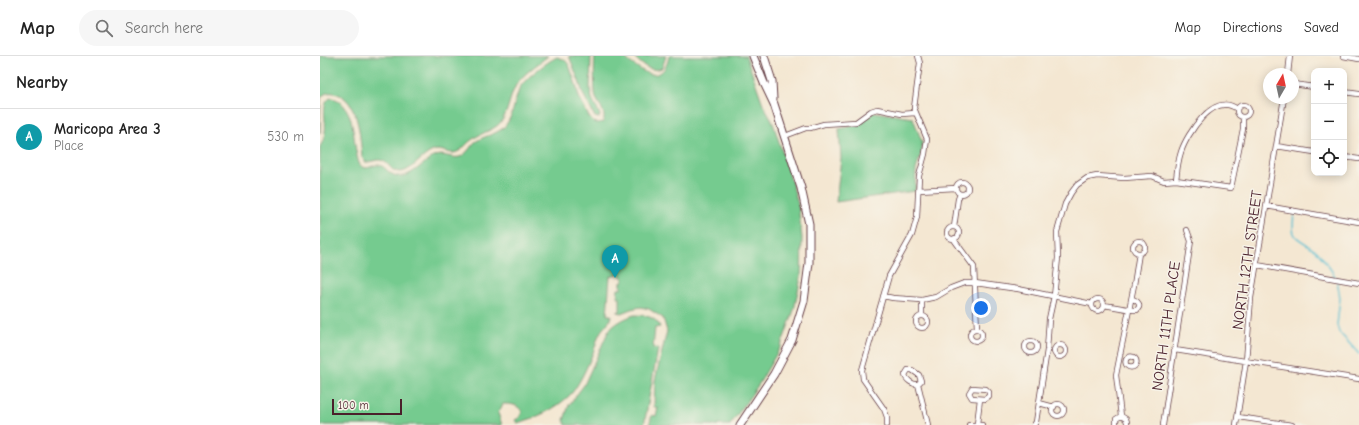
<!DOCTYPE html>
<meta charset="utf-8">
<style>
:root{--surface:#fff;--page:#f6f6f6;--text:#222;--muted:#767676;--line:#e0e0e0;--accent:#0f766e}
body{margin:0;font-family:"Comic Neue",sans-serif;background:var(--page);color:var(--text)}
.controls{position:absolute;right:12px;top:12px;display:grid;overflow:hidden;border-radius:8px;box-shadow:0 2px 10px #0003}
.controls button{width:36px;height:36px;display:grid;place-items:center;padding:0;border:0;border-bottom:1px solid var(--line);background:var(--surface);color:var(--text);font:20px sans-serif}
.compass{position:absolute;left:943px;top:12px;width:36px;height:36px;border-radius:50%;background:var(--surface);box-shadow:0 2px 10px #0003;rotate:9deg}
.scale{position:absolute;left:12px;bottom:10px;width:70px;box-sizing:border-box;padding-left:4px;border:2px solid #4a1f2b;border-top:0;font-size:11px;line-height:14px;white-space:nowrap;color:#4a1f2b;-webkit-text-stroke:3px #f7f3e8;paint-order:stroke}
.you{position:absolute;left:661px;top:252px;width:14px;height:14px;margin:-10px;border:3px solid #fff;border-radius:50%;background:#1a73e8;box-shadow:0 0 0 6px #1a73e833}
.badge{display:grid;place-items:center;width:26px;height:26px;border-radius:50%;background:var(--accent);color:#fff;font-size:13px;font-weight:700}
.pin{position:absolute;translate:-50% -33px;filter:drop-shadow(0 1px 2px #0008)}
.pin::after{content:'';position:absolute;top:21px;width:14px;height:12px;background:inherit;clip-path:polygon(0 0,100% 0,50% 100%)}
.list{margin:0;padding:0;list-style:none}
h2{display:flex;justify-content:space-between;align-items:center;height:52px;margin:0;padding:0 16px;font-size:17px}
h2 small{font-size:13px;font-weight:400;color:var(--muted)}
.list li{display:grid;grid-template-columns:26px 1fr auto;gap:12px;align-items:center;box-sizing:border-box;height:56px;padding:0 16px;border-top:1px solid var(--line)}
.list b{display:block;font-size:15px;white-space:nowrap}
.list p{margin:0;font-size:13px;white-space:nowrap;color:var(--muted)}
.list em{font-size:13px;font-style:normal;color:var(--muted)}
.icon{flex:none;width:22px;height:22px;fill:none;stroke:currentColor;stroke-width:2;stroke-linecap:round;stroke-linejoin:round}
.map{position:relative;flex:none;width:1039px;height:369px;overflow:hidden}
header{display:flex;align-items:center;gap:24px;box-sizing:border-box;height:56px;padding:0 20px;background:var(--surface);border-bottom:1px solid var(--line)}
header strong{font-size:19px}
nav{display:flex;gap:22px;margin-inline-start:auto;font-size:14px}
.search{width:280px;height:36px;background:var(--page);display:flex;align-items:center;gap:10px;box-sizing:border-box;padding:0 14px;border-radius:22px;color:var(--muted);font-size:15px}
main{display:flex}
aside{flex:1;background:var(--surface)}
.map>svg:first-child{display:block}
</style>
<header>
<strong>Map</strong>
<div class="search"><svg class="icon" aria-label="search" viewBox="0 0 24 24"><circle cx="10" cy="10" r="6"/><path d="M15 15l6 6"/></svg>Search here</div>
<nav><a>Map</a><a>Directions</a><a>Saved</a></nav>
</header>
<main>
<aside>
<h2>Nearby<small></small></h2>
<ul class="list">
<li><span class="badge" style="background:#0f9aa8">A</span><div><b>Maricopa Area 3</b><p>Place</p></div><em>530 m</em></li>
</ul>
</aside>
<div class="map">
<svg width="1039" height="369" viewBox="0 0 1039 369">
<rect width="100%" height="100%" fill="#f7f3e8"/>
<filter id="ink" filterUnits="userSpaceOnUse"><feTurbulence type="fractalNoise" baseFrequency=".025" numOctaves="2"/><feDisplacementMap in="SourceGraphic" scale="8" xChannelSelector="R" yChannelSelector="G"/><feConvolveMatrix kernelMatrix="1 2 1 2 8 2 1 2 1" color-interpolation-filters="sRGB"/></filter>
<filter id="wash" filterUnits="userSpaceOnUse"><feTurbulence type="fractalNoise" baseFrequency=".012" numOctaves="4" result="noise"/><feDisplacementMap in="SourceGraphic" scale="16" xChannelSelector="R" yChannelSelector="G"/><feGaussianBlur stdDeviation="0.9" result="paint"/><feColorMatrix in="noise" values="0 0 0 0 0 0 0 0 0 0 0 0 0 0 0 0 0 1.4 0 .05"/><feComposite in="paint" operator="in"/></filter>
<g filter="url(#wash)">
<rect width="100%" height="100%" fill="#f4e7d2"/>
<path fill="#75cb8f" stroke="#60755d" d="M 0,0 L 228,0 C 217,9 204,17 196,29 C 190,39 189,53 183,63 C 177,74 162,76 153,83 C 146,87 142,96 133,97 C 126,97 120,92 113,95 C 102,99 91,116 80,116 C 71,116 69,107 63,105 C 57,102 51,107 45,106 L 42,101 C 40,81 39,42 14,37 C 8,36 4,37 1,42 L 0,77 Z
M 249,0 L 271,0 L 270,33 L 272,43 L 280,59 L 279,62 L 275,61 L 263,38 L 259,25 Z
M 275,0 L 304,0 C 307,5 312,8 317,11 C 333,23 345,21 349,0 L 426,0 L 443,48 L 452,64 L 468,114 L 478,148 L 482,182 L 481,221 L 474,254 L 461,290 L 439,328 L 410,369 L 329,369 L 332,359 L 336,360 L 338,352 L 334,351 L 334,349 L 335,324 L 347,275 L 343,262 L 329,253 L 321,251 L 311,253 L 301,257 L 297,256 L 300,255 L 300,241 L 297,241 L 298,233 L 301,233 L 301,226 L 303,225 L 303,222 L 298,218 L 290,220 L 287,259 L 291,259 C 291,266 283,271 280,277 C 277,282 276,289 274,294 C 269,307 258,332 249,340 C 234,354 216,362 197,367 L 195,364 L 199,362 L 202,356 C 198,348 191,348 183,348 L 178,357 L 182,369 L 0,369 L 0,91 C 2,87 5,81 5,76 C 7,65 0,50 10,42 C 17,42 21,46 25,51 C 35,66 33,83 37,100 C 38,103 38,106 40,109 C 46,116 53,108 59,109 C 63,110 66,113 69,116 C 86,130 101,106 116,100 C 124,97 132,103 140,101 C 147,98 150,91 155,86 C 163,80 174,79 182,73 C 193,64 194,46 199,34 C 202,24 227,6 237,1 L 245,4 L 249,9 L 256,29 L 259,41 L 269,61 L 273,66 L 278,67 L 283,66 C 287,57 279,49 276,42 C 274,40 274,3 275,0 Z
M 313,0 L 346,0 L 342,12 C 330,17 321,8 313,0 Z
M 554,56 L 593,62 L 602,86 L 602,94 L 596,114 L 595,135 L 516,146 L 521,102 L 519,73 L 536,69 Z
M 314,259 C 324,259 336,260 340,271 L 335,272 L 333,292 L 338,293 L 324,369 L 246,369 L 244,364 L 249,349 L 264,329 L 288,276 C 295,267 303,263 314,259 Z"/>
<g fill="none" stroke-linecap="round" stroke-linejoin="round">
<path stroke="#57bfd3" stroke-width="1.5" d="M 974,157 C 971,186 974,178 994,193 C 999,196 1013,216 1015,221
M 1017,224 L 1020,242 L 1017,269 L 1019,276 L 1039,298"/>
</g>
</g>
<g filter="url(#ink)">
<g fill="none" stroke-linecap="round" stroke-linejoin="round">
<defs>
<path id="street" d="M 1023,0 L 1039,3
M 968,18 L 970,0
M 973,28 L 994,31
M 1024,36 L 1039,38
M917 55a6 6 0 1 1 12 0a6 6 0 1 1-12 0Z
M 465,80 L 486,72 L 490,72 L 504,68 L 536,66 L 551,55 L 557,53 L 582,58 L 595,57
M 956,90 L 994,96
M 1024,101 L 1039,103
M 856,124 C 857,114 858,105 861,96 C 867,78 894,35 917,53
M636 132a6 6 0 1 1 12 0a6 6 0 1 1-12 0Z
M 599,134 L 636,132
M 946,150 L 1039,166
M 634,171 L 638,143 L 640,138
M627 177a6 6 0 1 1 12 0a6 6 0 1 1-12 0Z
M 635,182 L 635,185 L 654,211 L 657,273
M813 191a6 6 0 1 1 12 0a6 6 0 1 1-12 0Z
M 937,209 L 1039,227
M 563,240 L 573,242 L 602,244 L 616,241 L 631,232 L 644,227 L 655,227 L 698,233 L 772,248
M772 249a6 6 0 1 1 12 0a6 6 0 1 1-12 0Z
M 602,244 L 602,260
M 784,249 L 813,254 L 817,254 L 819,251 C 820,247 816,244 812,243
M596 266a6 6 0 1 1 12 0a6 6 0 1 1-12 0Z
M650 279a6 6 0 1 1 12 0a6 6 0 1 1-12 0Z
M705 291a6 6 0 1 1 12 0a6 6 0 1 1-12 0Z
M734 295a6 6 0 1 1 12 0a6 6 0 1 1-12 0Z
M 855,294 L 1039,323
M805.5 306a5.5 5.5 0 1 1 11 0a5.5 5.5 0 1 1-11 0Z
M 588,314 L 592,314 L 599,319 L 601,325 L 598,328 C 593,329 586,324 585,319 Z
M 598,328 L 608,369
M 652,332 L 666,333 L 669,336 L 669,340 L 665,343 L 652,342 L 649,337 Z
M 719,347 L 734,351
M732 354a6 6 0 1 1 12 0a6 6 0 1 1-12 0Z
M 801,360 L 796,319 L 814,229 L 819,197
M 918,361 L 972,369
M 657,368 L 660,343
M 567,369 L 567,361 L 564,353 L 543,323 L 542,314 L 569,220 L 592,179 L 597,161 L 599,120 L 605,98 L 607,83 L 594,52 L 600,7 L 598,0
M 649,369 L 662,369
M 714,369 L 716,366 L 727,294 L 729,263 L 734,240 L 738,202 L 737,176 L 745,148 L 751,137 L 757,129 L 767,122 L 777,120 L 804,122 L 832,120 L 844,125 L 856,124 L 911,132 L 923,73 L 923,61
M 796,369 L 796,363 L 801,360 L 806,363 L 807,366 L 807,369
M 843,369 L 871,185 L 867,174
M 916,369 L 926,305 L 931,242 L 964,42"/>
<path id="primary" d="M 444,0 L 452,25 L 453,43
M 420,369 L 454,318 L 472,284 L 484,245 L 489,207 L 489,168 L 481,132 L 454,48 L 444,27 L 433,0"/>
</defs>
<use href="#street" stroke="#643d44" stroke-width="6"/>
<use href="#primary" stroke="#643d44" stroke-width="9"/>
<use href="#street" stroke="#fff" stroke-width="4.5"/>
<use href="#primary" stroke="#fff" stroke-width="7"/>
</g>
</g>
<g text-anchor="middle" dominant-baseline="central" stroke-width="3" stroke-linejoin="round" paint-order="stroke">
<g font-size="15" fill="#4a1f2b" stroke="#f7f3e8">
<text transform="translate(927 204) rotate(-82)">NORTH 12TH STREET</text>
<text transform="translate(846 270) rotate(-82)">NORTH 11TH PLACE</text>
</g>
</g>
</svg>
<div class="controls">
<button>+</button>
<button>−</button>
<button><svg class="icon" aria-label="locate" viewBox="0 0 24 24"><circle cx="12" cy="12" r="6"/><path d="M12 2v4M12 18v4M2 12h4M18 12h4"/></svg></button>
</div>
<svg class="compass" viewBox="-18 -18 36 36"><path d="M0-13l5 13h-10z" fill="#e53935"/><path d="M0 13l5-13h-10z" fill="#767676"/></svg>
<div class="scale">100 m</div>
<div class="you"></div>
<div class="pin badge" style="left:295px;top:222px;background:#0f9aa8">A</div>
</div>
</main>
